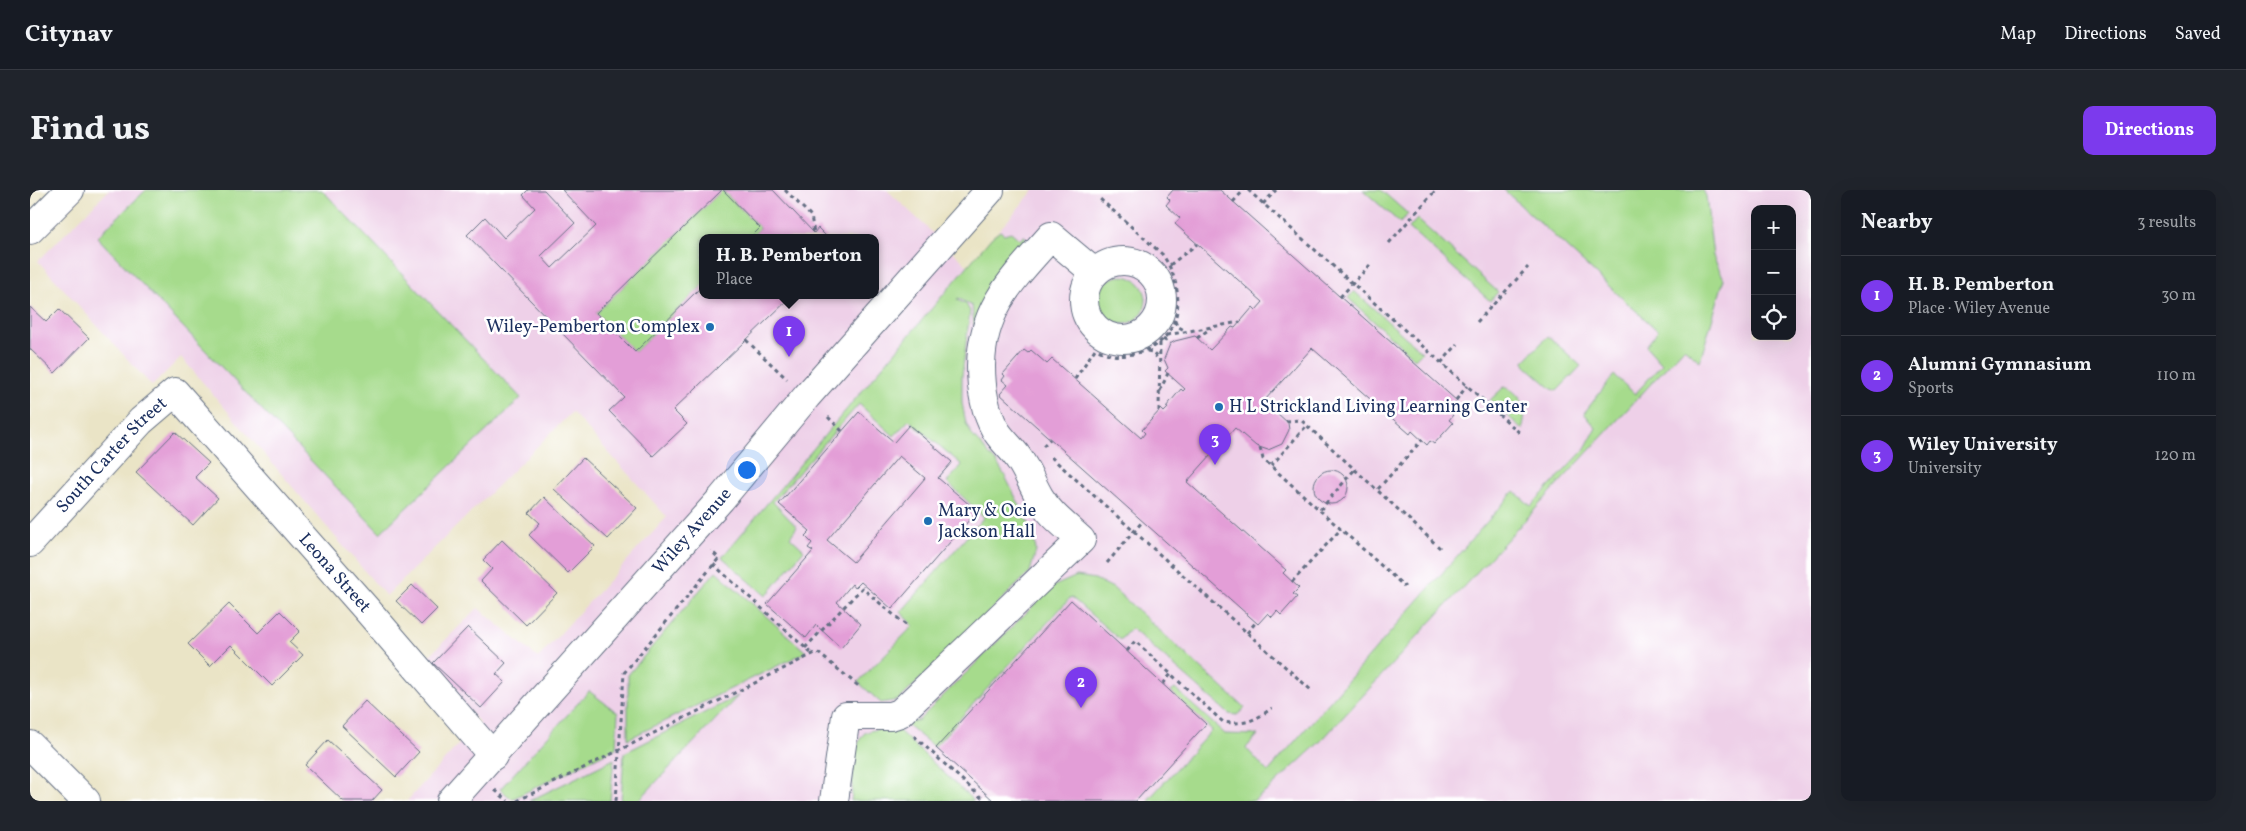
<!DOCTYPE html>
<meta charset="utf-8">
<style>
:root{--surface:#171b24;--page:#20242c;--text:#f1f3f6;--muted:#9ea1a6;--line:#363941;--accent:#7c3aed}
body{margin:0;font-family:Vollkorn,serif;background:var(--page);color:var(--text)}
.controls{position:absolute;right:15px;top:15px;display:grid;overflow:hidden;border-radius:10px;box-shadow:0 5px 20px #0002}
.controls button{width:45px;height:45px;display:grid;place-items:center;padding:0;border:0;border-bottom:1px solid var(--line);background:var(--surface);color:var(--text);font:25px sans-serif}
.you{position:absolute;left:716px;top:279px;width:18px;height:18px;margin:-12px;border:4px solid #fff;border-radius:50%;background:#1a73e8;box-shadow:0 0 0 8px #1a73e833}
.badge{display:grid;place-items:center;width:32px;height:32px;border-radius:50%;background:var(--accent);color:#fff;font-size:16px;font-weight:700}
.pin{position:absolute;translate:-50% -41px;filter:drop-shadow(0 1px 2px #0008)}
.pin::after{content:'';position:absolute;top:26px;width:18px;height:15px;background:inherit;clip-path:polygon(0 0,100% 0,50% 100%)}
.popup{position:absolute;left:669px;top:44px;width:180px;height:65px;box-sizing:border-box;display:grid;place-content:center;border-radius:10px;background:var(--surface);filter:drop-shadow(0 1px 4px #0005);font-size:16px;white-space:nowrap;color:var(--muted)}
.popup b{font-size:19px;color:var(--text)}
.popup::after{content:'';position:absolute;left:50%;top:100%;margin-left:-10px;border:10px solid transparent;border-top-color:var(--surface)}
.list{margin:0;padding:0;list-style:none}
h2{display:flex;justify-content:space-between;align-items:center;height:65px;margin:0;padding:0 20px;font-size:21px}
h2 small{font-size:16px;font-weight:400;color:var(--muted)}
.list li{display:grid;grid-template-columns:32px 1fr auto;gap:15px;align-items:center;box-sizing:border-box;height:80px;padding:0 20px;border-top:1px solid var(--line)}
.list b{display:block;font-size:19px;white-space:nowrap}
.list p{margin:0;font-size:16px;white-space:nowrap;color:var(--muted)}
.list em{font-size:16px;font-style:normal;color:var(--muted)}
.icon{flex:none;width:28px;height:28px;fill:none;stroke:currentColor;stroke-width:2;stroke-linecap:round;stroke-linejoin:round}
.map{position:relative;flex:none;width:1781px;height:611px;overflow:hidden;border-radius:10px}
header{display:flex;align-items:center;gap:30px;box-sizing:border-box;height:70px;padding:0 25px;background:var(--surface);border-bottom:1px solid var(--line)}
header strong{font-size:24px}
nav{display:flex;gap:28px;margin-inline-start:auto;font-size:18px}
.intro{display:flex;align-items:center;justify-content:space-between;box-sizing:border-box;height:120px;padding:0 30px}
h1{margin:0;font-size:35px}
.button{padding:12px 22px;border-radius:10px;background:var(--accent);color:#fff;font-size:18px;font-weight:700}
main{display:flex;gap:30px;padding:0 30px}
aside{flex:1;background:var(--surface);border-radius:10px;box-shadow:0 5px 20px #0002}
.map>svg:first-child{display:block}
</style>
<header>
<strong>Citynav</strong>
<nav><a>Map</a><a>Directions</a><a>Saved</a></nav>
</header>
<div class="intro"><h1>Find us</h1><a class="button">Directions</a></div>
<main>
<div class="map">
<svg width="1781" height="611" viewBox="0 0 1781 611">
<rect width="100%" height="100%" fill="#fff"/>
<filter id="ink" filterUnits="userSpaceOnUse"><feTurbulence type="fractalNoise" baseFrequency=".02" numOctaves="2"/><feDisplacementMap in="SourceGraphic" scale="10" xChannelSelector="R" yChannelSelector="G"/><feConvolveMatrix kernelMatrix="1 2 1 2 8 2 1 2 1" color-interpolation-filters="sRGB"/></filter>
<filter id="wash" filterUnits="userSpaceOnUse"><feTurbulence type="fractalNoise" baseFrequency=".0096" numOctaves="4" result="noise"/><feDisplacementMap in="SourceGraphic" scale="20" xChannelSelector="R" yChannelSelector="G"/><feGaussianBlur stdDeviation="1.12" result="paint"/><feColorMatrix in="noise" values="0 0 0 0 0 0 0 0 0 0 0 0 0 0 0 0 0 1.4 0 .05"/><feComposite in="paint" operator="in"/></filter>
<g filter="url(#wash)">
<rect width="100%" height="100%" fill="#eae4c6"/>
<path fill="#eed0e8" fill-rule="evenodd" d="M 79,0 L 857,0 L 938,76 L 1004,0 L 1781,0 L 1781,611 L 377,611 L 449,532 L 393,472 L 448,418 L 508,468 L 637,327 L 542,222 L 356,406 L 151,167 L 122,196 L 8,71 ZM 1725,19 L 1762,19 L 1762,146 L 1725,146 ZM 673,48 L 845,48 L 845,106 L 673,106 Z"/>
<path fill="#a6db8c" stroke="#608575" d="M 116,0 L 292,0 L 491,208 L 350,343 L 67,47 Z
M 692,0 L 730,38 L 720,48 L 673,48 L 673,95 L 605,162 L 566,123 Z
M 1333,0 L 1351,0 L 1378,24 L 1370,33 Z
M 1474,0 L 1673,0 L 1676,6 L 1683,66 L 1694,89 L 1670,171 L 1654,158 L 1291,551 L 1237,601 L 1223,611 L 1117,611 L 1182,540 L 1141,502 L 1145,499 L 1195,544 L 1228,545 L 1216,558 L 1238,582 L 1484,301 L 1501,316 L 1554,260 L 1566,238 L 1554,223 L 1584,185 L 1605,204 L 1632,174 L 1616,156 L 1628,141 Z
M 1387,29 L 1468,102 L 1460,111 L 1379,38 Z
M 970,41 L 974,44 L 981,42 L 990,50 L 994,45 L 997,50 L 944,136 L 942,116 L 928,108 L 927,110 L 936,114 L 940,121 L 932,186 L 932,213 L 936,233 L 942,245 L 967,273 L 975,286 L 1004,344 L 1006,361 L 1000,382 L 869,510 L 851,513 L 828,492 L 883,436 L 871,422 L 954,327 L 917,292 L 932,275 L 879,230 L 864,246 L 829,214 L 743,312 L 767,337 L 760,347 L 774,360 L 736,406 L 692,367 L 962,47 Z
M1068 110a24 24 0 1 1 48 0a24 24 0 1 1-48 0Z
M 1324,101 L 1392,162 L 1385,169 L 1318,108 Z
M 1518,146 L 1551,176 L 1527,201 L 1522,199 L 1496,176 L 1494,171 Z
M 1474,197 C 1493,202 1498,223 1492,239 L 1460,210 Z
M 686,381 L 776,462 L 598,549 L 598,485 Z
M 1047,386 L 1065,389 L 1083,398 L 1215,518 L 1207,525 L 1199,524 L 1101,438 L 1090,450 L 1041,407 L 904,557 L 876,534 L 889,530 L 1022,397 Z
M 559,501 L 588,523 L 586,558 L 482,609 L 470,599 Z
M 708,506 L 608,611 L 591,611 L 594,563 Z
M 866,538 L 944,611 L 821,611 C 823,597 823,550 835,543 C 844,538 856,539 866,538 Z
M 584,569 L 580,611 L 499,611 Z"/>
<g id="blocks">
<path fill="#e39ed7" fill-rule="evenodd" d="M 498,0 L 514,0 L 545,33 L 511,66 L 522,78 L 566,36 L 532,0 L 692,0 L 566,123 L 605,162 L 673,95 L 673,106 L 762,106 L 643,220 L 657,234 L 623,266 L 579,221 L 594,207 L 437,45 L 455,27 L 474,48 L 505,18 L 493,5 Z
M 693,0 L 743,0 L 784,43 L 788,38 L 798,48 L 720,48 L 730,38 Z
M 1143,0 L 1190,0 L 1427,211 L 1418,221 L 1423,225 L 1419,230 L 1423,233 L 1404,254 L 1400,251 L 1397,255 L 1382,241 L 1380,244 L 1282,158 L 1234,211 L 1258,233 L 1259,240 L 1252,254 L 1238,260 L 1226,256 L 1205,238 L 1157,292 L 1256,380 L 1253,383 L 1269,398 L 1263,404 L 1267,407 L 1251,425 L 1247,421 L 1242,427 L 1238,423 L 1228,434 L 970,204 L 978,195 L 972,190 L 975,186 L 973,184 L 994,160 L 998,163 L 1001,160 L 1017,174 L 1022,169 L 1111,248 L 1115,243 L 1112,240 L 1131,219 L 1134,222 L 1138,218 L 1136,217 L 1151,199 L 1153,201 L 1155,199 L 1135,181 L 1138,178 L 1134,169 L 1140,154 L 1145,151 L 1165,146 L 1180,160 L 1202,137 L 1205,138 L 1223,117 L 1226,120 L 1233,112 L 1145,34 L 1150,28 L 1136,15 L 1140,10 L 1137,7 Z
M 0,117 L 16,132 L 29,119 L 59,148 L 25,183 L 0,159 Z
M 829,222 L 864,252 L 879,235 L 922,272 L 908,288 L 947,321 L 862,419 L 831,392 L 825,398 L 822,394 L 807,412 L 831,434 L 811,458 L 786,435 L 776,448 L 737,414 L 783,361 L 778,358 L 782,353 L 775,346 L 780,341 L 749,314 ZM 869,266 L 895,288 L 823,372 L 797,350 Z
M 145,242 L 179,273 L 165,287 L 188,308 L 163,335 L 106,282 Z
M 553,268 L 607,318 L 578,349 L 524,299 Z
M1284 297a17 17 0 1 1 34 0a17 17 0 1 1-34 0Z
M 514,307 L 565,356 L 538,383 L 499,345 L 510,333 L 499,323 Z
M 472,350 L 527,403 L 496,435 L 451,391 L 462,379 L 453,370 Z
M 382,395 L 407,419 L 391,435 L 366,411 Z
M 1041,410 L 1176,534 L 1106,611 L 964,611 L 906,558 Z
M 199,414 L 228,443 L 250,421 L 270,441 L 259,452 L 273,465 L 242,496 L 201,455 L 180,476 L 158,454 Z
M 438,437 L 476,473 L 466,484 L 475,492 L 451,518 L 403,473 Z
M 335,511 L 389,562 L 366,587 L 312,536 Z
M 298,550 L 352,600 L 342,611 L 313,611 L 275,575 Z"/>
</g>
</g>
<g filter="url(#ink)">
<use href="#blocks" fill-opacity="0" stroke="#636e82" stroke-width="1"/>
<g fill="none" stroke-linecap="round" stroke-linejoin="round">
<defs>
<g id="minor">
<path d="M 0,40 L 40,0"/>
<circle cx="1093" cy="110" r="39"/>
<path id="s1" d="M 0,353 L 111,231 L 145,202 L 338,421 L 463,566"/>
<path d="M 0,555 L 56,611"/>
<path id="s2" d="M 421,611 L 691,309 L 777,206 L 960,0"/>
<path d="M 804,611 L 816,526 L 861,526 L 870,523 L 1051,350 C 1036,336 1019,324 1009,306 C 1002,294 997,280 989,269 C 982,258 971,250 965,239 C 954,219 951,199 951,176 C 952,117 984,88 1021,46 L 1065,83"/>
</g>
</defs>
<use href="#minor" stroke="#636e82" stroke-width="30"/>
<path stroke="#636e82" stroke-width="3" stroke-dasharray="4 4" stroke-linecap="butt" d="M 755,0 L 781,26 L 784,43
M 1218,0 L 1491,244
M 1203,12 L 1214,0
M 1233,14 L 1246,0
M 1359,53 L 1406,0
M 1140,75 L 1167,54
M 1310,107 L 1340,75
M 1145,131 L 1147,136 L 1156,141
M 1447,132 L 1498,77
M 1137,145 L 1210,132
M 1167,148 L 1181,138
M 1133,149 L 1140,154
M 716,150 L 757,189
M 1117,161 L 1122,162 L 1129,170
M 1411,173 L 1428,154
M 1045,189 L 1065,159 C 1071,161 1077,164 1083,165 C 1093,167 1104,164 1114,161 C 1156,145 1155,96 1132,64 L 1070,9
M 1130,201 L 1138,183
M 1426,210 L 1437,196
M 1129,221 L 1130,152
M 798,227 L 812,241
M 1256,231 L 1271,230 L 1410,358
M 1013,256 L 1020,249
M 1230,258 L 1233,269 L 1375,397
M 1021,267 L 1281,500
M 1241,276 L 1277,235
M 1348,299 L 1392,250
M 1290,320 L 1325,279
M 1077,373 L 1112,332
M 683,374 L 782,464
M 1262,392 L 1311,339
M 1217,443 L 1226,432
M 775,458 L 832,398 L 877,436
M 1097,461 L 1105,451 L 1193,532 C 1216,535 1224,531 1242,518
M 1133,494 L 1141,484
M 884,546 L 955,611
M 465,600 L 478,611
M 487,611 L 787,462 L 831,498
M 586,611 L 594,483 L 689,368 L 681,361"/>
<use href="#minor" stroke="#fff" stroke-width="28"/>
</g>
</g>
<g fill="#1f6fb2" stroke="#fff" stroke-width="2">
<circle cx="680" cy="137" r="5"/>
<circle cx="1189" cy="217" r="5"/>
<circle cx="898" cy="331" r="5"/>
</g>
<g text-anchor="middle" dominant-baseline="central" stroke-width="5" stroke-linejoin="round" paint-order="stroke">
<g font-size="18" fill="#1b2f5e" stroke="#fff" text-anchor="start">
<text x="670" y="137" text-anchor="end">Wiley-Pemberton Complex</text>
<text x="1199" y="217">H L Strickland Living Learning Center</text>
<text x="908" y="321">Mary &amp; Ocie<tspan x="908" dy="21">Jackson Hall</tspan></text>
</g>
<g font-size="18" fill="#1b2f5e" stroke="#fff">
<text stroke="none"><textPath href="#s1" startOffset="120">South Carter Street</textPath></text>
<text stroke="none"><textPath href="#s2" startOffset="362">Wiley Avenue</textPath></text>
<text stroke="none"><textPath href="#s1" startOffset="451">Leona Street</textPath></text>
</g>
</g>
</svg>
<div class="controls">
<button>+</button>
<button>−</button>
<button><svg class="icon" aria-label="locate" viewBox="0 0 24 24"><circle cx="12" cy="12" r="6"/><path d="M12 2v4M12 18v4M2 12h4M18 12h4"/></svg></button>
</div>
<div class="you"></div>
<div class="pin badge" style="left:759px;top:167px">1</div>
<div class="popup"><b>H. B. Pemberton</b>Place</div>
<div class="pin badge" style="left:1051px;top:518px">2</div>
<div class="pin badge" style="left:1185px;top:275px">3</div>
</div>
<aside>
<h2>Nearby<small>3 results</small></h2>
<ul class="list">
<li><span class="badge">1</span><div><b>H. B. Pemberton</b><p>Place · Wiley Avenue</p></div><em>30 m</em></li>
<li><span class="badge">2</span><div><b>Alumni Gymnasium</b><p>Sports</p></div><em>110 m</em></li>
<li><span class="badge">3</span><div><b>Wiley University</b><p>University</p></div><em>120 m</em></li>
</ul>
</aside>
</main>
